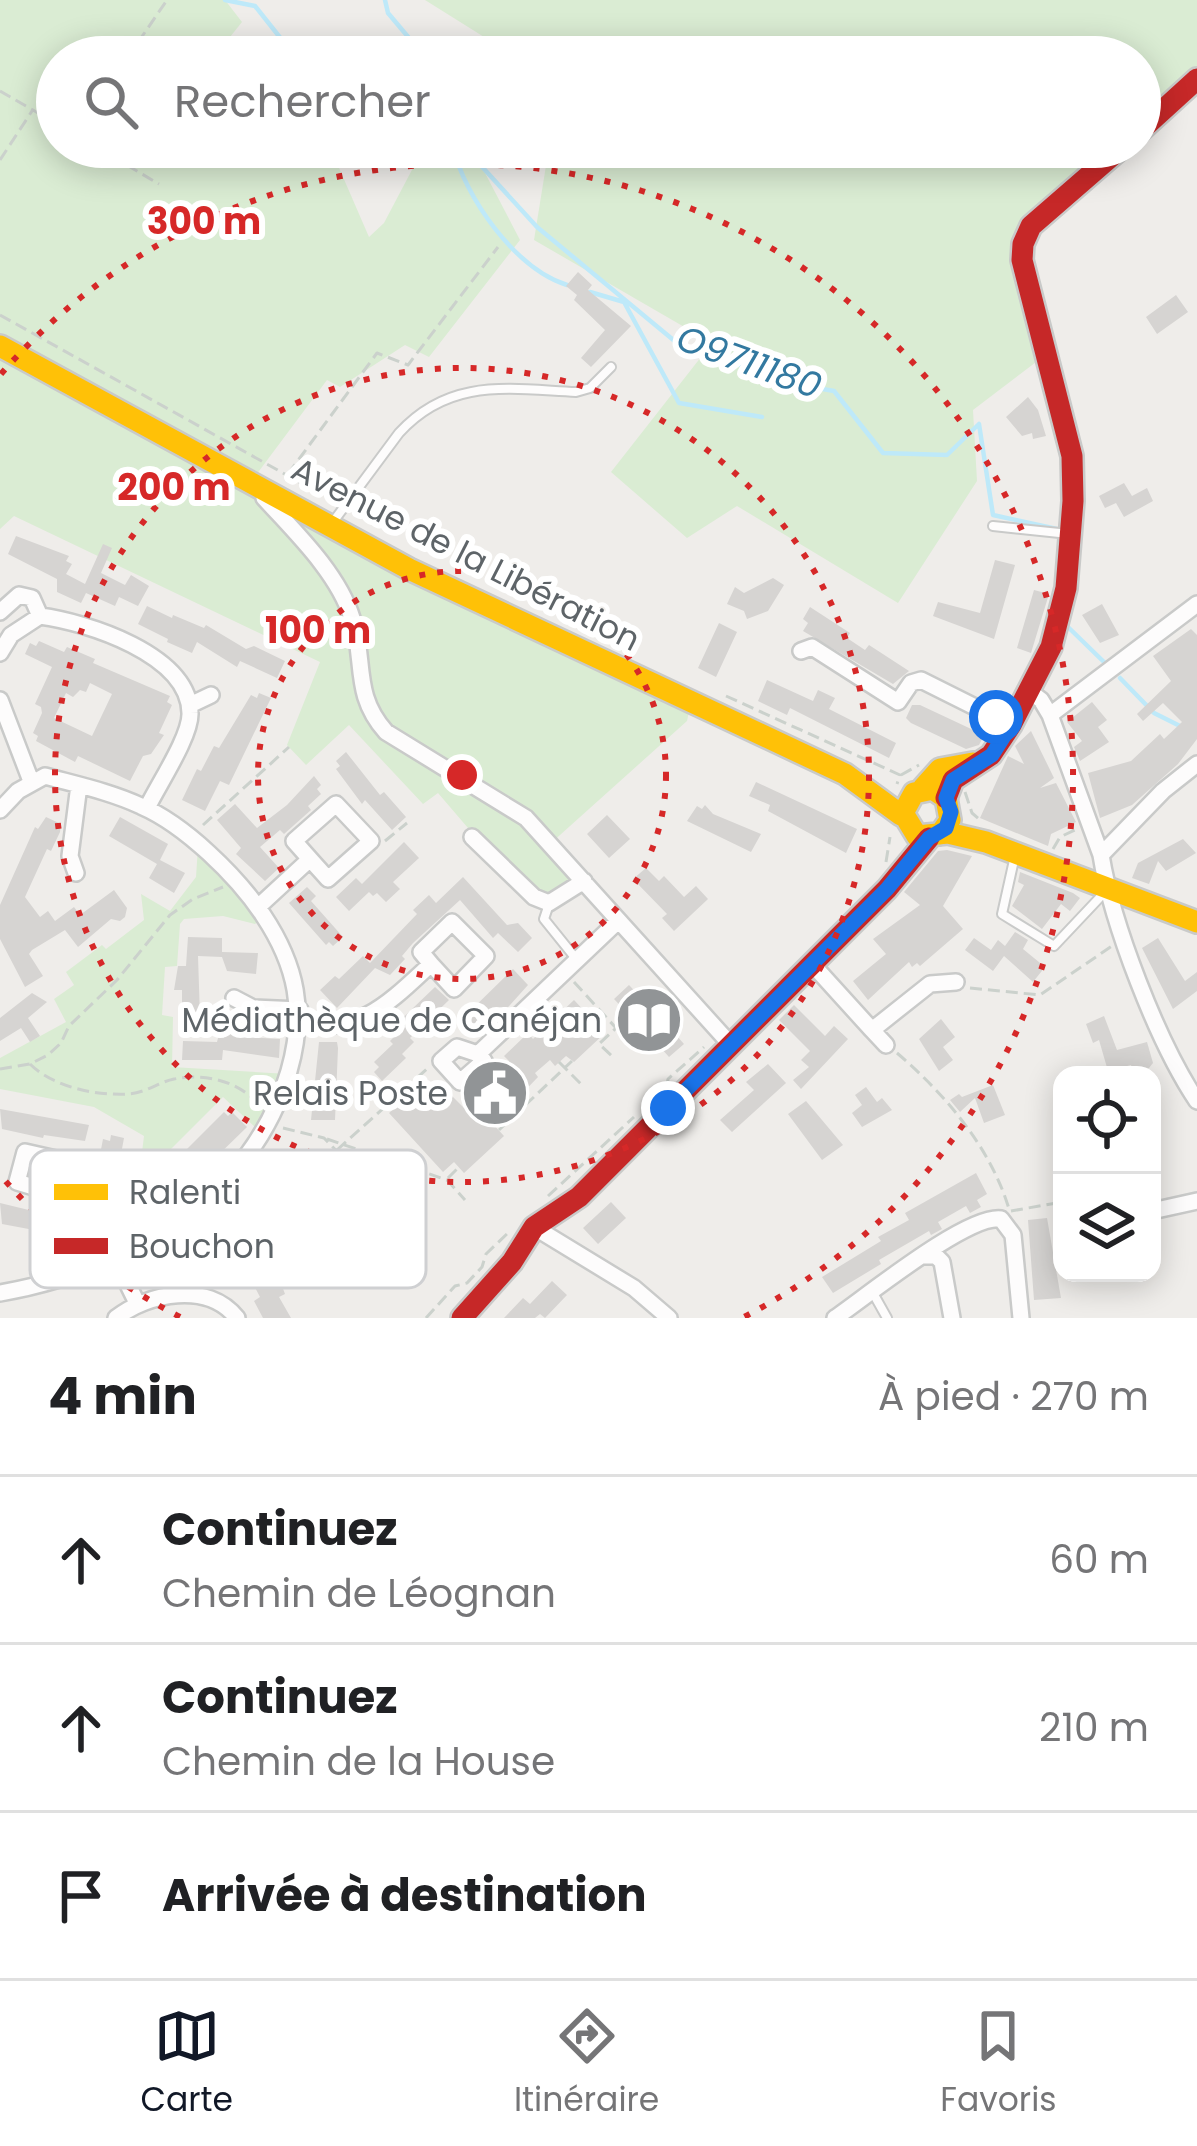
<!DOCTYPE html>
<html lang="fr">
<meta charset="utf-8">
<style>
:root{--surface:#fff;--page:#f6f6f6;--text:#202124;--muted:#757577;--line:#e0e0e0;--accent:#111827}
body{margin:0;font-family:Poppins,sans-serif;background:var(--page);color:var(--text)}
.controls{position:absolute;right:36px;bottom:36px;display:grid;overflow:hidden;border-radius:24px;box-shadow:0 6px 30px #0003}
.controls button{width:108px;height:108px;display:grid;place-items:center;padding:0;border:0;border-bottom:3px solid var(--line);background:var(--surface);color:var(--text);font:60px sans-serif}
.stop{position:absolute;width:36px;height:36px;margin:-27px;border:9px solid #1a73e8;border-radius:50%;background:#fff}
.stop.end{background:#1a73e8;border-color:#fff;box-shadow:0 3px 12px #0008}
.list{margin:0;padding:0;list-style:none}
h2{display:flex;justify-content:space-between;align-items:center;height:156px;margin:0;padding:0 48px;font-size:51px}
h2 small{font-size:39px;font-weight:400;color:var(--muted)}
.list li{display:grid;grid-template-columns:78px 1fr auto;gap:36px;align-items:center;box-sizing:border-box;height:168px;padding:0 48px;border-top:3px solid var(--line)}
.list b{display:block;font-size:45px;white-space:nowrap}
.list p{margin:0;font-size:39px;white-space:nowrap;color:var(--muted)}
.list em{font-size:39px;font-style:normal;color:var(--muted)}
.icon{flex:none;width:66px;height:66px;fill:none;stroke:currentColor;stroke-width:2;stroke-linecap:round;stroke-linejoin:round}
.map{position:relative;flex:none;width:1197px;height:1318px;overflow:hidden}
.search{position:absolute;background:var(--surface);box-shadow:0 6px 30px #0003;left:36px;right:36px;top:36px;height:132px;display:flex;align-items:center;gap:30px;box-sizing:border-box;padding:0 42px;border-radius:66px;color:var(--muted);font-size:45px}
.sheet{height:660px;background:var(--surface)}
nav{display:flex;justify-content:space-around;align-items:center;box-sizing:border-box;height:168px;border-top:3px solid var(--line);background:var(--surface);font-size:33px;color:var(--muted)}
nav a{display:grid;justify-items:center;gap:6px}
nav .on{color:var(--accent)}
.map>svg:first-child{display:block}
</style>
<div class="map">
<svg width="1197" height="1318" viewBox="0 0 1197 1318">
<rect width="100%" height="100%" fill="#efedea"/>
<path fill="#daecd3" d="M 0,0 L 225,0 L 242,22 L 214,57 L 57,57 L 57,147 L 330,147 L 369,237 L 384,223 L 424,147 L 473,150 L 520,240 L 429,357 L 405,345 L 340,387 L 327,380 L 250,483 L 691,702 L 687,721 L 550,844 L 584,881 L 549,903 L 474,835 L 438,793 L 423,804 L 349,725 L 306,765 L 287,745 L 320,662 L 14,516 L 0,529 Z
M 425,0 L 1197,0 L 1197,79 L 1140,131 L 1140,57 L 516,57 Z
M 549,147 L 1122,147 L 1026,234 L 1044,356 L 973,410 L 977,481 L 898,603 L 737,506 L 687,538 L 611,472 L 712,343 L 534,240 Z
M 198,847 L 264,917 L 255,924 L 223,916 L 184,919 L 180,924 L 177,966 L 165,967 L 162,1015 L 173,1017 L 172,1067 L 288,1074 L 258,1130 L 223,1097 L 153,1167 L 155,1203 L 175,1225 L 130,1250 L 144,1136 L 94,1107 L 0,1089 L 0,1058 L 66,1022 L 54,999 L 74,985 L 66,972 L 102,945 L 106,949 L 144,920 L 141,894 L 170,911 L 196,877 Z"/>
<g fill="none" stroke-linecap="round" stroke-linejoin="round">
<path stroke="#bee9f9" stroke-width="4.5" d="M 225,0 L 255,6 L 282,40 L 308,57
M 385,0 L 388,13 L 425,57
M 453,147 C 465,198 516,269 567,285
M 464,147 L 537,227 L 677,343 L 794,384 L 834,391 L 883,453 L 947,455 L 979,424 L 993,515 L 1057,529
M 590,292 L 624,302 L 679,403 L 762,417
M 1069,628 L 1105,663
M 1120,678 L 1154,713 L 1180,726"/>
</g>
<path fill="#d6d4d2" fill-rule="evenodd" d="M 578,272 L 592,285 L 588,290 L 631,326 L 591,367 L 581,358 L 605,330 L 574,300 L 577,295 L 566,286 Z
M 1176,295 L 1188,312 L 1157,334 L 1146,317 Z
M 1028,397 L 1038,410 L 1046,436 L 1033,439 L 1032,433 L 1022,436 L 1006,417 Z
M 1124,483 L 1132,496 L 1147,488 L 1153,501 L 1124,517 L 1116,503 L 1105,508 L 1099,496 Z
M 16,536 L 69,556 L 66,561 L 72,564 L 66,574 L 85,584 L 103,544 L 112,548 L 101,573 L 125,585 L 131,575 L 149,586 L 138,606 L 119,597 L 115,606 L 86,593 L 81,603 L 57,592 L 57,579 L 8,554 Z
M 995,560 L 1015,565 L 994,639 L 933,616 L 938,602 L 980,613 Z
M 773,578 L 784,585 L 768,611 L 747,619 L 744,611 L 727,604 L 735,587 L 744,593 Z
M 1034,590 L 1049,594 L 1031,653 L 1017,648 Z
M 1102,604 L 1119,635 L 1100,643 L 1082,615 Z
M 147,606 L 172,618 L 173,615 L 204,628 L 206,625 L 246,649 L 254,646 L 285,661 L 277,678 L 240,661 L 237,667 L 197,642 L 192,653 L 167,642 L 168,639 L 138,624 Z
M 810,607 L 850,633 L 847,638 L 865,650 L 869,645 L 909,671 L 893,684 L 803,631 L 808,623 L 803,619 Z
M 719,623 L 737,632 L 716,677 L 698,668 Z
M 1191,629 L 1197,635 L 1197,739 L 1178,764 L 1132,805 L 1100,818 L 1088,773 L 1131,761 L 1160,734 L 1164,739 L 1182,722 L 1163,703 L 1143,721 L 1137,714 L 1171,681 L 1153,656 Z
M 39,641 L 64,652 L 67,647 L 95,659 L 93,663 L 170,696 L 167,702 L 172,705 L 159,733 L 164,735 L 151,754 L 143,756 L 130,781 L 78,756 L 75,762 L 36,741 L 38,736 L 33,733 L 42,713 L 41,707 L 35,704 L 52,667 L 25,654 L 30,643 L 36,646 ZM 90,683 L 112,694 L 92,736 L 54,718 L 66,693 L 73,697 L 80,690 L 86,692 Z
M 767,680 L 813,701 L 818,690 L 835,698 L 829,709 L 896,743 L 889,758 L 790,708 L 787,715 L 758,701 Z
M 259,693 L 271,698 L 229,785 L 220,781 L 205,811 L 182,800 L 197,769 L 201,771 L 214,746 L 219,748 L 251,695 L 257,698 Z
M 1092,702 L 1107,720 L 1098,727 L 1109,742 L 1080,761 L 1074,747 L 1082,741 L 1067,722 Z
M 912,705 L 920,705 L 984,735 L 979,745 L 966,749 L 911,723 L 906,718 Z
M 1031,731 L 1054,778 L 1040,788 L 1056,783 L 1076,822 L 1051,834 L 1048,846 L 980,818 L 1008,756 L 1024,764 L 1015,746 Z
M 346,752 L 380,795 L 384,792 L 406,817 L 392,830 L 365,800 L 362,804 L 336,769 L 340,766 L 336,761 Z
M 314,776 L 321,785 L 317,789 L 321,794 L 308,806 L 311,810 L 284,834 L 280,830 L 260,847 L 279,868 L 265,881 L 236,854 L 241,848 L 217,820 L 235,804 L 257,828 L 287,805 Z
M 756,782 L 857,829 L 846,853 L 768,811 L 770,805 L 749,796 Z
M 705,805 L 713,814 L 761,834 L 751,852 L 687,821 L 697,806 L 702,809 Z
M 607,815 L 630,839 L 609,858 L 587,834 Z
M 46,817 L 61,824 L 60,832 L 51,851 L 47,849 L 25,897 L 40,917 L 48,911 L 55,921 L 74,907 L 80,915 L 114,890 L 127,908 L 125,917 L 120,921 L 111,919 L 78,947 L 65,930 L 32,950 L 29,954 L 43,976 L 25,987 L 0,939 L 0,905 L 35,827 L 38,829 Z
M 120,817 L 168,844 L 160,860 L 185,873 L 174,893 L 149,878 L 157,864 L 109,836 Z
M 1183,839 L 1196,853 L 1166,871 L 1158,861 L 1149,884 L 1132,878 L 1138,863 Z
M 404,842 L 419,858 L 393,882 L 400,889 L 386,902 L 377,893 L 373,896 L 369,892 L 349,911 L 336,897 L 356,878 L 362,884 Z
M 947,850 L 972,856 L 943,906 L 963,929 L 920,966 L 917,963 L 912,967 L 909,962 L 868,1000 L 853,981 L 886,954 L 873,939 L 920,905 L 904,892 L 938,851 Z
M 646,868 L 659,881 L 664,876 L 684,897 L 696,886 L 708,899 L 674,931 L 662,918 L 667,914 L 633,879 Z
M 1020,872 L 1073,893 L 1080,898 L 1070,911 L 1061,904 L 1042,929 L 1012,906 L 1024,885 L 1018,882 Z
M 463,877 L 507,925 L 518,923 L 532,938 L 518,952 L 498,933 L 493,938 L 460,900 L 413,943 L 402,956 L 405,959 L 390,975 L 375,968 L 337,1008 L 320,990 L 335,976 L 339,979 L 363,956 L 370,963 L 417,914 L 413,910 L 429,895 L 436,903 Z
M 307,887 L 316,896 L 311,901 L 343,937 L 333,946 L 329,942 L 326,945 L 289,903 Z
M 1015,932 L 1028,940 L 1023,949 L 1045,967 L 1033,982 L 1004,956 L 993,971 L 965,950 L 974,938 L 991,950 L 998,940 L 1005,946 Z
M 188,937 L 222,938 L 222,952 L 258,953 L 256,974 L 227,971 L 222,957 L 198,956 L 200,1017 L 182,1017 L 182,990 L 174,990 L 178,966 L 186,966 Z
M 1158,938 L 1185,981 L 1197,972 L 1197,991 L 1173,1009 L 1142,948 Z
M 513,969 L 528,985 L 500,1016 L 478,1030 L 465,1016 Z
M 629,985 L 644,1001 L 649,994 L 675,1022 L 668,1026 L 684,1044 L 669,1057 L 653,1039 L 649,1045 L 624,1018 L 629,1015 L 614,999 Z
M 435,987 L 449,1000 L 410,1038 L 414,1042 L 402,1054 L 406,1058 L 382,1081 L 374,1072 L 379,1067 L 374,1062 L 393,1044 L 390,1041 L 394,1037 L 389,1031 Z
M 32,993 L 47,1002 L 28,1018 L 40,1036 L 30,1042 L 21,1028 L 0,1041 L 0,1018 Z
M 574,1000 L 605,1033 L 574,1062 L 566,1056 L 555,1066 L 550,1060 L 535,1073 L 538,1077 L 493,1124 L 504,1136 L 464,1173 L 454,1162 L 443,1172 L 389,1113 L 422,1083 L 436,1097 L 445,1089 L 464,1108 L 509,1061 L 504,1056 L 528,1033 L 533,1039 Z
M 794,1005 L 825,1036 L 834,1026 L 848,1039 L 801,1089 L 793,1080 L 809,1067 L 801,1060 L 810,1051 L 779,1020 Z
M 1104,1016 L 1117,1050 L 1147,1042 L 1153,1063 L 1149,1068 L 1133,1072 L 1131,1065 L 1108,1071 L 1099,1040 L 1093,1043 L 1086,1024 Z
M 941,1019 L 955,1037 L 943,1047 L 953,1060 L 939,1071 L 919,1039 Z
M 224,1031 L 247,1032 L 246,1037 L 280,1039 L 279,1058 L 223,1050 L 222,1060 L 182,1060 L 183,1041 L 217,1042 L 218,1038 L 224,1038 Z
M 319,1042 L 337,1042 L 338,1048 L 335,1120 L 311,1120 Z
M 768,1064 L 786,1083 L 732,1132 L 720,1120 L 754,1090 L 746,1082 Z
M 993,1085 L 1005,1115 L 984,1123 L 975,1098 L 960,1112 L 950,1100 L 959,1094 L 962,1097 Z
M 866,1087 L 877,1102 L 882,1098 L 892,1110 L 862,1127 L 852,1113 L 862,1105 L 855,1095 Z
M 806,1101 L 843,1145 L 822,1160 L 788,1114 Z
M 0,1109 L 89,1125 L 85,1141 L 44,1135 L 43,1138 L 2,1129 Z
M 224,1112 L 228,1116 L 232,1112 L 247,1127 L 169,1203 L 156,1190 L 180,1166 L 175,1161 Z
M 111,1135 L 124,1138 L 119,1165 L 132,1168 L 115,1225 L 131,1229 L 130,1237 L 125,1239 L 109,1235 L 105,1248 L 100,1251 L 81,1246 L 104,1161 L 99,1160 L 103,1139 L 110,1141 Z
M 976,1173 L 987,1194 L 977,1200 L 981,1207 L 970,1213 L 966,1206 L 938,1222 L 942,1229 L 931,1235 L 929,1231 L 879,1260 L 881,1264 L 833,1293 L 822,1277 L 881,1241 L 878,1237 L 909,1220 L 905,1213 Z
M 611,1202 L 626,1218 L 598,1244 L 583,1228 Z
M 0,1203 L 37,1212 L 38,1207 L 50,1209 L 55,1213 L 50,1233 L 2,1224 Z
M 242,1216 L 272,1277 L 276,1275 L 282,1286 L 285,1294 L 279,1297 L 291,1318 L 263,1318 L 254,1301 L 260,1297 L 244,1266 L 251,1262 L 242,1244 L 180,1280 L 175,1272 L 169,1276 L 161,1262 L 230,1229 L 228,1225 Z
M 1047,1218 L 1061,1298 L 1034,1300 L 1028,1220 Z
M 552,1281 L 567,1295 L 545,1318 L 540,1314 L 535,1318 L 504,1318 L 523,1298 L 530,1304 Z"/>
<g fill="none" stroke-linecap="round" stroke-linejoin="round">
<defs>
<path id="lane" d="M 333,522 L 399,433 C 450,377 509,389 576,392 L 590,388 L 611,367
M 993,526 L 1069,534
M 1014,860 L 1002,914 L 1054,946 L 1104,893
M 549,904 L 544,919 L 577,960
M 873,1293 L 887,1318"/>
<path id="street" d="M 264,498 C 295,532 338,573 352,618 C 366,661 352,694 386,732 L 526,818 L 732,1046
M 0,612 L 19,595 L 32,598 L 40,616
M 801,651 L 812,647 L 898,702 L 911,683 L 921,680 L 1011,725
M 0,653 L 11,635 L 40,616 C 86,622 189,654 190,713 C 191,736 158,785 147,808
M 1029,691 L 1041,700 L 1050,715 L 1101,855 C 1112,924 1158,1043 1197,1101
M 0,700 L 31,781
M 190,705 L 211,695
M 1050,715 L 1197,604
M 0,810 L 18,791 L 45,776 C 78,785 111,792 141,806 C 185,825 237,876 263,915 C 297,966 306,1012 289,1071 C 251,1200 126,1271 0,1293
M 472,837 L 534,897 L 549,903 L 584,881
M 1101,855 L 1163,791 L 1197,764
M 76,873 L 70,856 L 79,785
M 258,907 L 310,859 L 294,841 L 336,804 L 371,841 L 328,879 L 310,859
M 813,965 L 872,1030 L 930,984 L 956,982
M 234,998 L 253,1008 L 300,1010
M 300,1022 C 357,1038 392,1000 431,964 L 454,989 L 486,956 L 452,922 L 421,952 L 431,964
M 872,1030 L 886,1045
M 478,1054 L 484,1061 L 460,1082 L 441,1061 L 457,1047 L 478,1054 L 618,921
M 1152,1211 L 1197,1201
M 534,1227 L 634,1288 L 669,1318
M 925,1256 L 936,1256 L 942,1262 L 952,1318
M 115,1258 L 137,1303
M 53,1280 L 70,1198 L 17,1182 L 25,1152 L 78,1164 L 70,1198
M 116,1318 C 148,1293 208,1281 237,1318
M 835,1318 C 867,1296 968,1214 1001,1219 L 1013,1235 L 1021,1318"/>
<path id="slow" d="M 0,346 L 409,569 L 845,774 L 901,815
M 923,788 L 940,769 L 973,763
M 940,834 L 950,820 L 946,798 L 933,789 L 914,793 L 903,813 L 917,836 L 948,833 L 986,842 L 1197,922"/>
<path id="jam" d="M 1140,131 L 1197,79
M 946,798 L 953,780 L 991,755 L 1011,725 L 1051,647 L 1066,588 L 1073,501 L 1072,456 L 1022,260 L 1023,244 L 1031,226 L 1122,147
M 462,1318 L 512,1262 L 534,1227 L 579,1197 L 887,889 L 929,838"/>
</defs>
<use href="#lane" stroke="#c9cac9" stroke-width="12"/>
<use href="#street" stroke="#c9cac9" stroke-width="20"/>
<use href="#slow" stroke="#c9cac9" stroke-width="26"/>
<use href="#jam" stroke="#c9cac9" stroke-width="26"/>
<path stroke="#cbd1cc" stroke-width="3" stroke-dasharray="12 6" stroke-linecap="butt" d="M 128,57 L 167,0
M 0,91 L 57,124
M 96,147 L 159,184
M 0,160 L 32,111
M 0,315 L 308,487 L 314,494
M 288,474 L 377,353 L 408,365 L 498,247
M 726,696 L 900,775 L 897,784
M 901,775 L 919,765
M 965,792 L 972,813 L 979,819
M 203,825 L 289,747
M 385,841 L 407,823
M 1053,849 L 1060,837 L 1077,829
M 886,862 L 890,837
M 574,982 L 616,1028 L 599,1044 L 613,1057
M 970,988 L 1040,995 L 1112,946
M 897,1053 C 945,1094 991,1148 1009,1209
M 559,1062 L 583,1086
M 30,1064 C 53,1087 96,1096 129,1094 C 145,1093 159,1082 174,1079 C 206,1073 241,1081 260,1107
M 0,1069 L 30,1064 L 48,1055 L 61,1043 L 69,1026 L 117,980 L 170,915 L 193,899 L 223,887
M 667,1086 L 668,1079 L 704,1047
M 283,1128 L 324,1138 L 408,1224
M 499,1130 L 572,1061
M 327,1139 L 447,1180 L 465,1200
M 337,1150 L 428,1068
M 448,1178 L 459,1167
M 548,1196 L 634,1117
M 1011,1211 L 1062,1202
M 426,1318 L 455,1286 L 467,1283 L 482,1267 L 486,1254 L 510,1231"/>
<use href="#lane" stroke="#fdfcfc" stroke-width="8"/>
<use href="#street" stroke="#fdfcfc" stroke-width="15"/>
<use href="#slow" stroke="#ffc107" stroke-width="21"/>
<use href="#jam" stroke="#c62828" stroke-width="21"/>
</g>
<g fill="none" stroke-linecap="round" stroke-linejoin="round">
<path stroke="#1a73e8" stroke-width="15" d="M 668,1108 L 887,889 L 929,838 L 946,828 L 951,812 L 946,798 L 953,780 L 992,755 L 1011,725 L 996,717"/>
</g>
<g fill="none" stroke="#d62828" stroke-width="6" stroke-dasharray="6 12">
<circle cx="462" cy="775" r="204"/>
<circle cx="462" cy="775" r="407"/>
<path d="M180 1317A611 611 0 0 1 1 1176M1 374A611 611 0 1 1 744 1317"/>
</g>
<defs>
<symbol id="library-disc" viewBox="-11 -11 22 22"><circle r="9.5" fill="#919496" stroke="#fff"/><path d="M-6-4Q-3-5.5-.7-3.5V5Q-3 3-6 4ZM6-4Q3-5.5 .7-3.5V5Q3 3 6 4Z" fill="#fff"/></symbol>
<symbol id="civic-disc" viewBox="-11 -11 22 22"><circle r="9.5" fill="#919496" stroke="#fff"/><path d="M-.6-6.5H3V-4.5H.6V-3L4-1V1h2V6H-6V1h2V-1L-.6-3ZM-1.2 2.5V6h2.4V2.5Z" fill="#fff"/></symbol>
</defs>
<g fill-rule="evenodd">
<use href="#library-disc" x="611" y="982" width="76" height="76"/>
<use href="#civic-disc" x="457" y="1055" width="76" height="76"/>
</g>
<g text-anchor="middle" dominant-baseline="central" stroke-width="12" stroke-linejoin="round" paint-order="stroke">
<g font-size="33" fill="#5e6468" stroke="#fff">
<text transform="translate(466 554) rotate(27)">Avenue de la Libération</text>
</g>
<g font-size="33" fill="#5e6468" stroke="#fff" text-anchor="end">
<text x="602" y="1020">Médiathèque de Canéjan</text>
<text x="448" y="1093">Relais Poste</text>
</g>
<g font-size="36" font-style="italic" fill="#3379a0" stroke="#fff">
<text transform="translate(749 362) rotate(20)">O9711180</text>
</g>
</g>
<rect x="30" y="1150" width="396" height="138" rx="18" fill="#fff" stroke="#cfd0d2" stroke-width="3"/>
<rect x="54" y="1184" width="54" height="16" fill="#ffc107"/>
<rect x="54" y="1238" width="54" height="16" fill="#c62828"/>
<g font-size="33" fill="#5e6468">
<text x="129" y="1204">Ralenti</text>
<text x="129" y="1258">Bouchon</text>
</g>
<circle cx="462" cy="775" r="18" fill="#d62828" stroke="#fff" stroke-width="6"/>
<g font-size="36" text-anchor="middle" font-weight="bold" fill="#d62828" stroke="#fff" stroke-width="12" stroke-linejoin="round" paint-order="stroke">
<text x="204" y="234">300 m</text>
<text x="174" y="500">200 m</text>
<text x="318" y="643">100 m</text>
</g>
</svg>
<div class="controls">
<button><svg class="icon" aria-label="locate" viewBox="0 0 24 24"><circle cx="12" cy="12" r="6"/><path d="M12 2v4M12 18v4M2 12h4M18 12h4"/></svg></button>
<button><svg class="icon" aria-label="layers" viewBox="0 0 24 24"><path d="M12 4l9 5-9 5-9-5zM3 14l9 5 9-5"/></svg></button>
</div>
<div class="stop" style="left:996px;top:717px"></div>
<div class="stop end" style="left:668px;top:1108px"></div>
<div class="search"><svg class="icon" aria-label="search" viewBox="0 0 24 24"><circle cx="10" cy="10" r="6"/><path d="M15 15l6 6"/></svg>Rechercher</div>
</div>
<section class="sheet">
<h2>4 min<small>À pied · 270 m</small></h2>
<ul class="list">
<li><svg class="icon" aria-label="ahead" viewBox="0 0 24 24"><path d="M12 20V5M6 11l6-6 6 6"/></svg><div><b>Continuez</b><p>Chemin de Léognan</p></div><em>60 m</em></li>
<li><svg class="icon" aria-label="ahead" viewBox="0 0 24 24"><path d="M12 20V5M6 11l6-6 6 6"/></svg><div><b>Continuez</b><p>Chemin de la House</p></div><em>210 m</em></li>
<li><svg class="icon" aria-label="arrive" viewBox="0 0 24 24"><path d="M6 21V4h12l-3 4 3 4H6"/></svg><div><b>Arrivée à destination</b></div></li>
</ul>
</section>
<nav>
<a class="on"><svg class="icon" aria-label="map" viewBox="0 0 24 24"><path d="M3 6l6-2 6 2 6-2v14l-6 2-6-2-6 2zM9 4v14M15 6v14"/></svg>Carte</a>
<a><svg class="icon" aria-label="directions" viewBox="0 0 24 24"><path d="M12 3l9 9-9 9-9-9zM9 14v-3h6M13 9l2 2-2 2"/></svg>Itinéraire</a>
<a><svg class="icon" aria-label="saved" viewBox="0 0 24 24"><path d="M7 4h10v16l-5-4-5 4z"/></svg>Favoris</a>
</nav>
